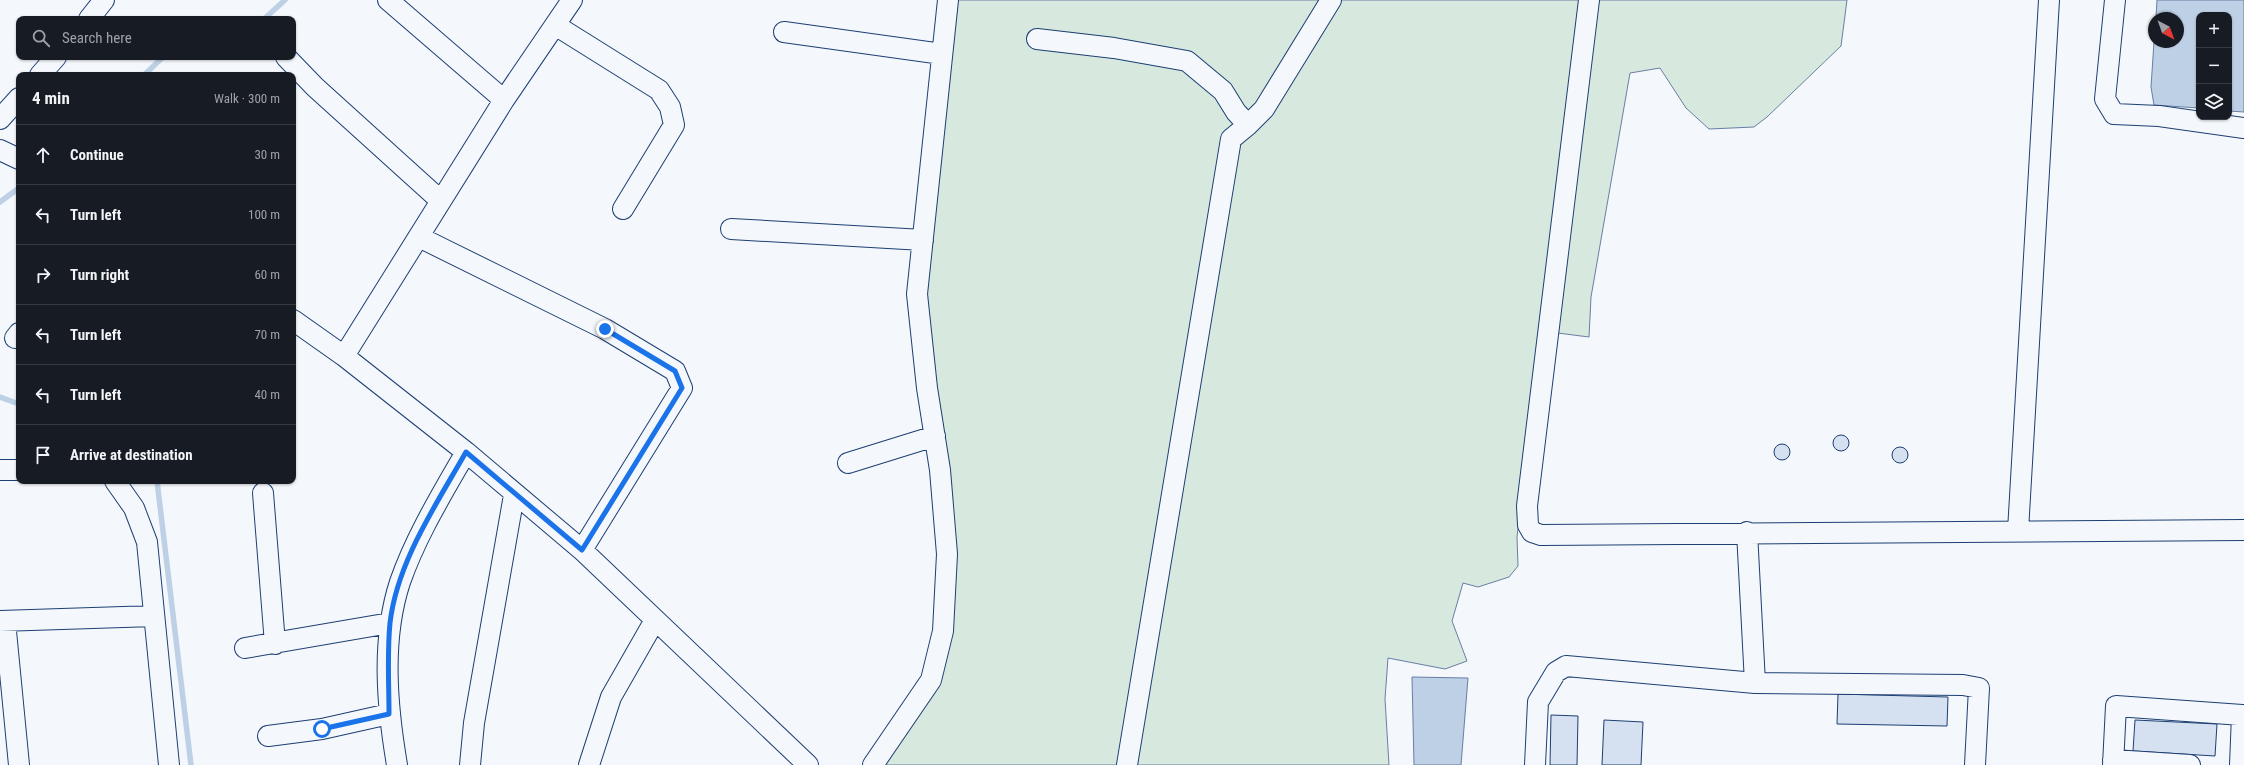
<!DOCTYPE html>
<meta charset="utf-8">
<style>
:root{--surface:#171b24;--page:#242831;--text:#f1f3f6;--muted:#9ea1a6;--line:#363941}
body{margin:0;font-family:"Roboto Condensed",sans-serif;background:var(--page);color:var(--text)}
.controls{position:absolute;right:12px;top:12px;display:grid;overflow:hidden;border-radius:8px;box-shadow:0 1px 3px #0004}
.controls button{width:36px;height:36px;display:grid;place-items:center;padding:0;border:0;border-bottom:1px solid var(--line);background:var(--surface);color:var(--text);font:20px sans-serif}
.compass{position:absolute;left:2148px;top:12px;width:36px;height:36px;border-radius:50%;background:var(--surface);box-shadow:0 1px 3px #0004;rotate:139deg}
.stop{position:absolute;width:12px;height:12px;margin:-9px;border:3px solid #1a73e8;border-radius:50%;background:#fff}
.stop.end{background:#1a73e8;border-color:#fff;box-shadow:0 1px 4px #0008}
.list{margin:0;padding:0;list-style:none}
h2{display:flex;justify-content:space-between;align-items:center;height:52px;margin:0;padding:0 16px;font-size:17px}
h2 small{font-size:13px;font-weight:400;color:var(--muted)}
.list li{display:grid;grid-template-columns:26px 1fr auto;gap:12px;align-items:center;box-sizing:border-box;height:60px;padding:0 16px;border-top:1px solid var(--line)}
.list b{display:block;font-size:15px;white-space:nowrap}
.list em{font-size:13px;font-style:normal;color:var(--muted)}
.icon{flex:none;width:22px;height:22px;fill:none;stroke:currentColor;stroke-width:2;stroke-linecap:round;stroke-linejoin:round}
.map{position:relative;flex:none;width:2244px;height:765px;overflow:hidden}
.search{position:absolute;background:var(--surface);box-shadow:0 1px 3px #0004;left:16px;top:16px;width:280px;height:44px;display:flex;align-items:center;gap:10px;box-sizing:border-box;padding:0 14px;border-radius:8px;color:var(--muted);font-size:15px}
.panel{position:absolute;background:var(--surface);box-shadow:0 1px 3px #0004;left:16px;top:72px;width:280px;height:412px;border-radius:8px}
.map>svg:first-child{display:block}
</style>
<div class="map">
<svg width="2244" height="765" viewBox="0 0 2244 765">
<rect width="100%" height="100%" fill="#f4f7fb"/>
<path fill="#d7e8df" stroke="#687fa3" d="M 955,0 L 1847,0 L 1841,46 L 1767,117 L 1754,127 L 1709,129 L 1686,108 L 1660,68 L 1630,73 L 1591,297 L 1589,337 L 1542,331 L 1517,537 L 1518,566 L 1509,577 L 1478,587 L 1463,583 L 1452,621 L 1467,661 L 1445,669 L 1388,658 L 1385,699 L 1389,765 L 881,765 L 949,631 L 924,293 Z"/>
<path fill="#bed0e5" stroke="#687fa3" d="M 2157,0 L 2244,0 L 2244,112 L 2229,111 L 2229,15 L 2199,15 L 2199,108 L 2154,105 L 2151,87 L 2154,42 L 2178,42 L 2178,18 L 2156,18 Z
M 1412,677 L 1468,678 L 1461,765 L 1414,765 Z"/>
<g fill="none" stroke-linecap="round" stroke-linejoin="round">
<path stroke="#bed0e5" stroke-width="5.5" d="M 264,19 L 285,0
M 144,75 L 163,57
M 0,202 L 19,188
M 0,397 L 19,404
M 157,481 L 191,765"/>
</g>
<path fill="#d5e0f0" stroke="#1d3f73" d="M1833 443a8 8 0 1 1 16 0a8 8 0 1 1-16 0Z
M1774 452a8 8 0 1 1 16 0a8 8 0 1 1-16 0Z
M1892 455a8 8 0 1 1 16 0a8 8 0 1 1-16 0Z
M 1838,694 L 1948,697 L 1947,726 L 1837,724 Z
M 1551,715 L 1578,716 L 1577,765 L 1550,765 Z
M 1604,720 L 1643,722 L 1641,765 L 1602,765 Z
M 2135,720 L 2217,724 L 2215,756 L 2133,751 Z"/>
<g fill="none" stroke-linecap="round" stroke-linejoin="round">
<defs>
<path id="minor" d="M 388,0 L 504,100
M 1589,0 L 1527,506 L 1528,525 L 1532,532 L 1541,535 L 2244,530
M 2115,0 L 2105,99 L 2114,114 L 2159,116 L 2244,128
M 89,19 L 104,0
M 555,25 L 659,90 L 670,107 L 674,125 L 623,209
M 784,32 L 942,54
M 1037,39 L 1114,48 L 1187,61 L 1223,91 L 1236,112 L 1248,125 L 1264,109 L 1331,0
M 286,57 L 315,87 L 441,201
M 40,75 L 56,57
M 0,119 L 19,98
M 0,150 L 19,159
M 731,229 L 923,240
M 419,237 L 605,329 L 675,371 L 682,388 L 582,550
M 293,320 L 344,356 L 466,452 L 582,550 L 808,765
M 15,338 L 19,333
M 344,356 L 504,100 L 572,0
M 848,463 L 935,436
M 0,470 L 19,470
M 115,481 L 134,508 L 147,542 L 169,765
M 263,493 L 275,644
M 2018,531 L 2049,0
M 1747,532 L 1755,683 L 1963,685 L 1979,688 L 1975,765
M 0,621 L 154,616
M 5,621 L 19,765
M 245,648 L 390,623
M 268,736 L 322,729 L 389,714
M 2113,760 L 2190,765
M 397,765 C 387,706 381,640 400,582 C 416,536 442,494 466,452
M 470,765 L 474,723 L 514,495
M 589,765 L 611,697 L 655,620
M 873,765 L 931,680 L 943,631 L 947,554 L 940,470 L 927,388 L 917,294 L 948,0
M 1127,765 L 1231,139 L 1248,125
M 1535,765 L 1538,702 L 1556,672 L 1566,666 L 1755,683
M 2113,765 L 2116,706 L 2242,715
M 2240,765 L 2242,715 L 2244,715"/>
</defs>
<use href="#minor" stroke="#1d3f73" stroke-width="22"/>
<use href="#minor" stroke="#f4f7fb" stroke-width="20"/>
</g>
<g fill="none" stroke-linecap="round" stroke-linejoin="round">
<path stroke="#1a73e8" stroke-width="5" d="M 322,729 L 389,714 C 389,684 387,653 390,623 C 397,562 436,505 466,452 L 582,550 L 682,388 L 675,371 L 605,329"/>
</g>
</svg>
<div class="controls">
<button>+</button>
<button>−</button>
<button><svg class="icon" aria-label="layers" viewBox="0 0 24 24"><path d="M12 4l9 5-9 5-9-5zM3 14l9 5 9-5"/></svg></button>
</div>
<svg class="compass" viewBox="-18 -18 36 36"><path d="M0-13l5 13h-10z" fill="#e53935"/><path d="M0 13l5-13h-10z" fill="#9ea1a6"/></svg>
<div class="stop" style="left:322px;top:729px"></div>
<div class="stop end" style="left:605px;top:329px"></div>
<div class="search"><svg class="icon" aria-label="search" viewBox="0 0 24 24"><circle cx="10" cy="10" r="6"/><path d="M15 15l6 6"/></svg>Search here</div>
<section class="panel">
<h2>4 min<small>Walk · 300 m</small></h2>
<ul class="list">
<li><svg class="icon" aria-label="ahead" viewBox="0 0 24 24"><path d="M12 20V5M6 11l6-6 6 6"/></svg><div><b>Continue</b></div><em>30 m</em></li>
<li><svg class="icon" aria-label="left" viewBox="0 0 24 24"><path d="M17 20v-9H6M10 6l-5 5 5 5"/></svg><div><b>Turn left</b></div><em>100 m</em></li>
<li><svg class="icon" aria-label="right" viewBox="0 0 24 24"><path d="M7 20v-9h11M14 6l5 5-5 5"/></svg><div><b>Turn right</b></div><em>60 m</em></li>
<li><svg class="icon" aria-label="left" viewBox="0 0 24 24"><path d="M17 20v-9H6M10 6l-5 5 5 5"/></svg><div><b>Turn left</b></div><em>70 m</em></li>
<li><svg class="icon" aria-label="left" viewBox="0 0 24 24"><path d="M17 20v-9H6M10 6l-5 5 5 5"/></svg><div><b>Turn left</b></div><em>40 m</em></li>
<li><svg class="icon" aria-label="arrive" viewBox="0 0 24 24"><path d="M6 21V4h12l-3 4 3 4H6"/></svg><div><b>Arrive at destination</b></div></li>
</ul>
</section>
</div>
